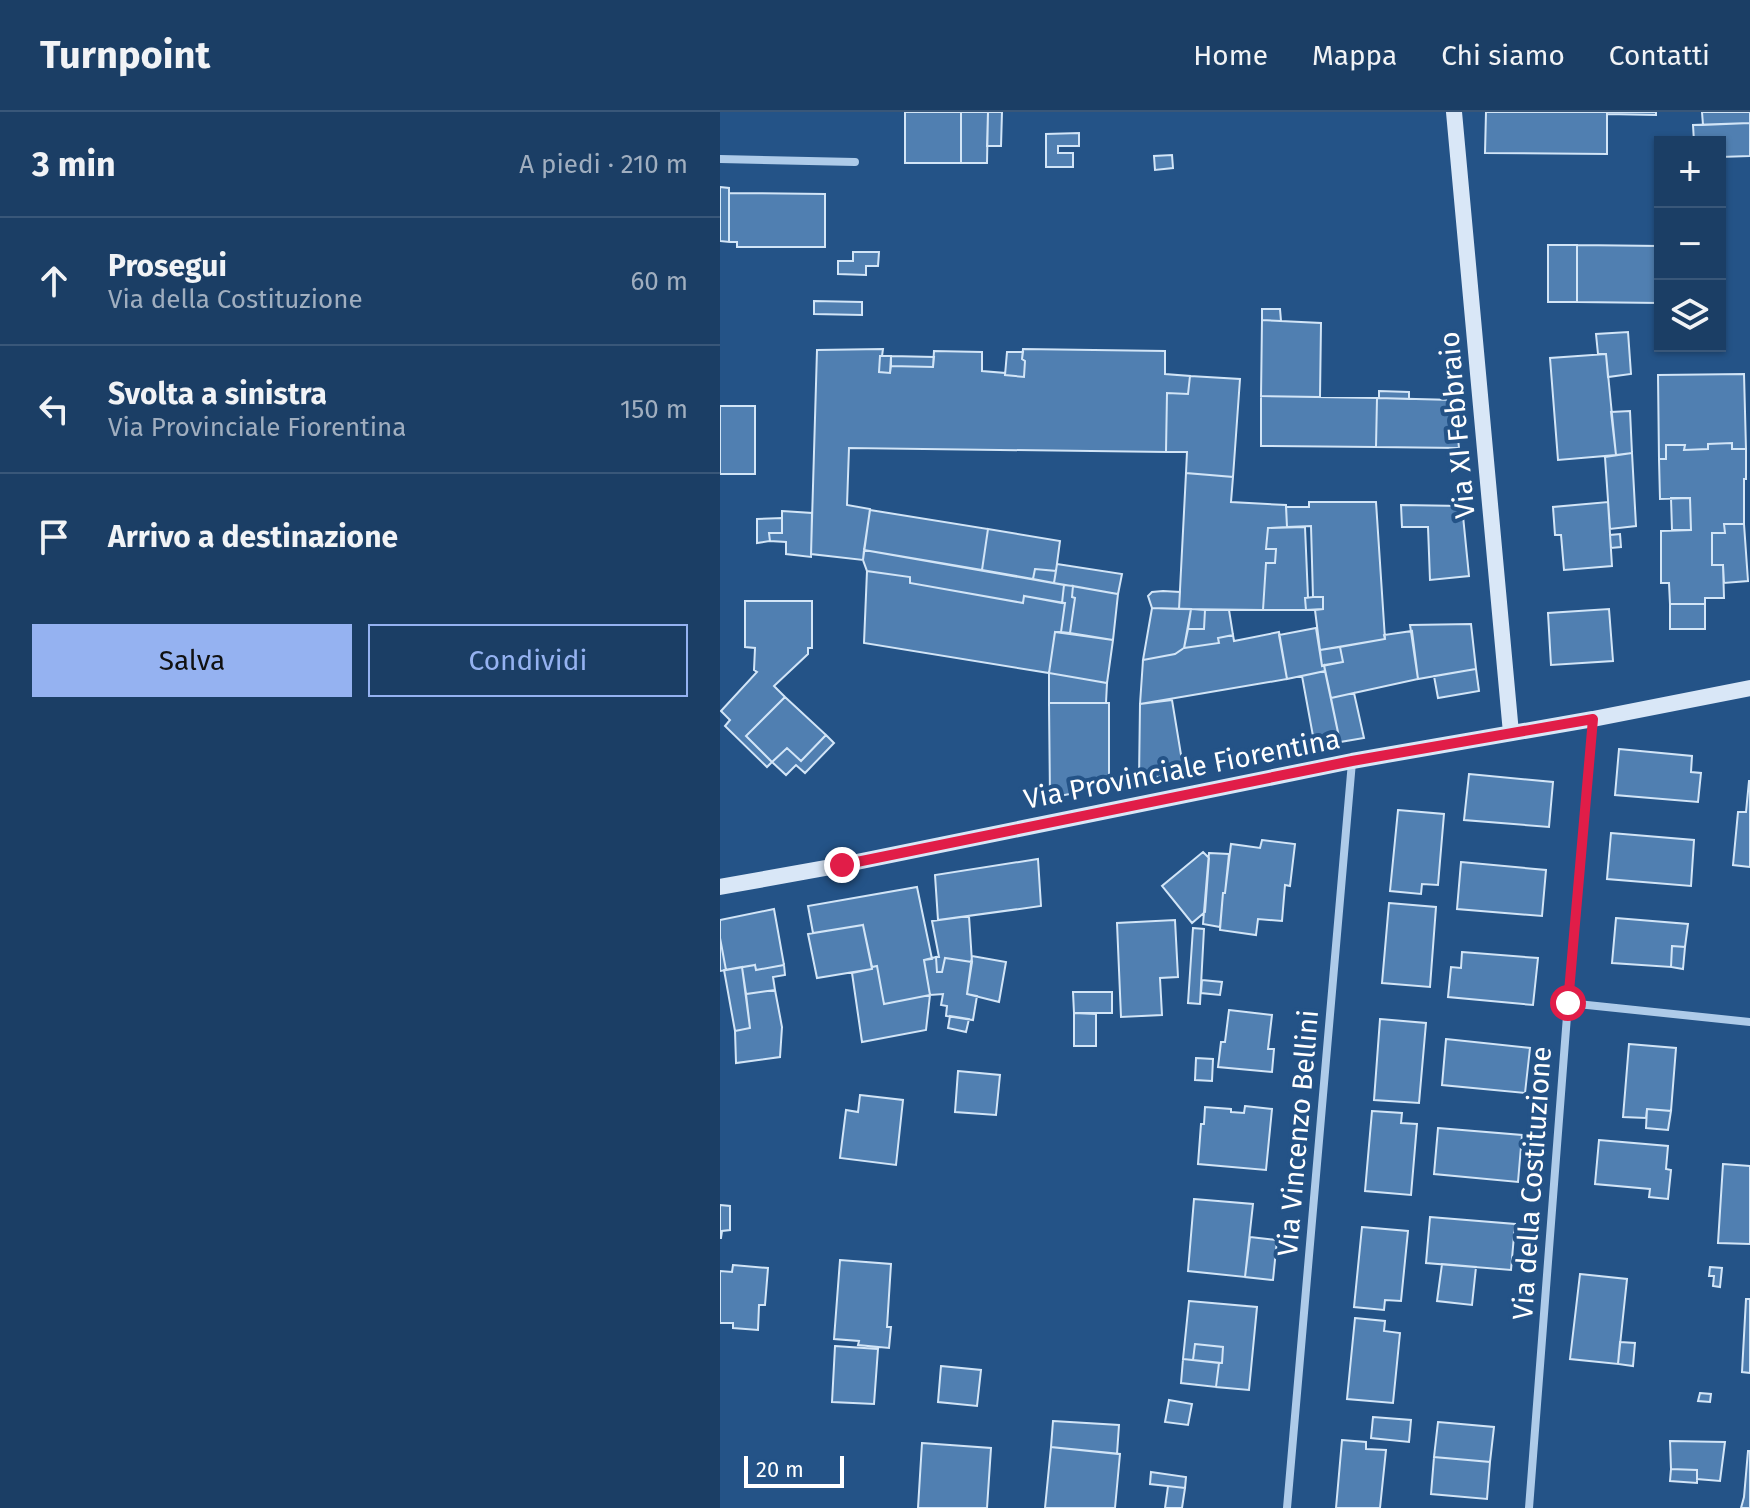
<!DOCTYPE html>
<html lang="it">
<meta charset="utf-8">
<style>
:root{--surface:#1b3e65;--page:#28496e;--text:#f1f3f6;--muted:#a0aebf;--line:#395779;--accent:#95b2f1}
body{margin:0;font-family:"Fira Sans",sans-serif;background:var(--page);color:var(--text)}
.controls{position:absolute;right:24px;top:24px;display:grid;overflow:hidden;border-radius:0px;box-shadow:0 2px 6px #0004}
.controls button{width:72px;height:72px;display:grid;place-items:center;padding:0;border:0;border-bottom:2px solid var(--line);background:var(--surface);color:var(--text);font:40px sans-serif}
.scale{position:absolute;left:24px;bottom:20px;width:100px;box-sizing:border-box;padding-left:8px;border:4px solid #fff;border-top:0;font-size:22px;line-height:28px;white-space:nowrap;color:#fff;-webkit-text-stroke:6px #245387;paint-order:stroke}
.stop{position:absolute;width:24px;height:24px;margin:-18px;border:6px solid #e11d48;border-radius:50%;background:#fff}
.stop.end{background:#e11d48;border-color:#fff;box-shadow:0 2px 8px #0008}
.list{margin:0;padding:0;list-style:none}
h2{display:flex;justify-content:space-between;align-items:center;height:104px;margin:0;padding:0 32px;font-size:34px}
h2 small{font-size:26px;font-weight:400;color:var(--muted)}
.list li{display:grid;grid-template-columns:52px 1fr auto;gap:24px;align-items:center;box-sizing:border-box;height:128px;padding:0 32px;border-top:2px solid var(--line)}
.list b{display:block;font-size:30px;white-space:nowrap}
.list p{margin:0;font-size:26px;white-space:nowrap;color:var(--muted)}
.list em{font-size:26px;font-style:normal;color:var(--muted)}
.actions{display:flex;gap:16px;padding:24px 32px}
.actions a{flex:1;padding:18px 0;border:2px solid var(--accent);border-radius:0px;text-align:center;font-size:28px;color:var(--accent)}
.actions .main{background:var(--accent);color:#111}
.icon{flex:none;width:44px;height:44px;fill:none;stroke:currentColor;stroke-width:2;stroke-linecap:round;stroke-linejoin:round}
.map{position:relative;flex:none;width:1030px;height:1396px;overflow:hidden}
header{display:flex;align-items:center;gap:48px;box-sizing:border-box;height:112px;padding:0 40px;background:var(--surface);border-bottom:2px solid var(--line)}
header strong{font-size:38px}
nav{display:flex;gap:44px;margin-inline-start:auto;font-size:28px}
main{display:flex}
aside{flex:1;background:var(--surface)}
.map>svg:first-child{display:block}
</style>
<header>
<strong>Turnpoint</strong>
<nav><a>Home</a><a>Mappa</a><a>Chi siamo</a><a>Contatti</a></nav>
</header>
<main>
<aside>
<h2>3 min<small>A piedi · 210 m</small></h2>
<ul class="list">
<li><svg class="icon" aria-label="ahead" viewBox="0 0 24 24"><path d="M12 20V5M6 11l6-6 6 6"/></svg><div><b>Prosegui</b><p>Via della Costituzione</p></div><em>60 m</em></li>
<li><svg class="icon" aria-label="left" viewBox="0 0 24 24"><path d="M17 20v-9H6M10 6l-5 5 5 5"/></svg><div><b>Svolta a sinistra</b><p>Via Provinciale Fiorentina</p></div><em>150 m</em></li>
<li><svg class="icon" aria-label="arrive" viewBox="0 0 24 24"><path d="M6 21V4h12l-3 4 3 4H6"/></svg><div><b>Arrivo a destinazione</b></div></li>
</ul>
<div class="actions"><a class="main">Salva</a><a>Condividi</a></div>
</aside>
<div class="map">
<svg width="1030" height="1396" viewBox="0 0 1030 1396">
<rect width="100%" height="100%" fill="#245387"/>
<path fill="#507fb1" stroke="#d2e5f7" stroke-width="2" d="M 185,0 L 241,0 L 241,51 L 185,51 Z
M 241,0 L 268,0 L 267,51 L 241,51 Z
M 268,0 L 282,0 L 281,34 L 267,34 Z
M 766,0 L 887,0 L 887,42 L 765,41 Z
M 887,0 L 936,0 L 936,3 L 887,2 Z
M 982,0 L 1030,0 L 1030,11 L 983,13 Z
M 1030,11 L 1030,44 L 1000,45 L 1000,30 L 974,30 L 973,13 Z
M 359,21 L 359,34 L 338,34 L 338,41 L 353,41 L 353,55 L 326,55 L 326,22 Z
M 452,43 L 453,56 L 435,58 L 434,44 Z
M 0,75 L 9,76 L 9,130 L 0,129 Z
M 9,81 L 105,82 L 105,135 L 17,135 L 17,130 L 9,130 Z
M 828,133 L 857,133 L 857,190 L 828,190 Z
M 857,133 L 940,134 L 940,191 L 857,190 Z
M 133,140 L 159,140 L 158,154 L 146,154 L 146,163 L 118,162 L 118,149 L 133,149 Z
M 94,189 L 142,190 L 142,203 L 94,202 Z
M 542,197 L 560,197 L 561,209 L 542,208 Z
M 542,208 L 601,211 L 600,285 L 541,284 Z
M 908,220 L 911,262 L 888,265 L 886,242 L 878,242 L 876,222 Z
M 163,237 L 162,244 L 160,244 L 159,260 L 170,261 L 171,254 L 213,255 L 214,239 L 262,240 L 262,259 L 285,261 L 285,263 L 304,265 L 305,249 L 302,247 L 303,237 L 445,239 L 445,262 L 470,264 L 468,282 L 447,281 L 446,340 L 129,336 L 127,393 L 150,397 L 143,448 L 91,442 L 97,238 Z
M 287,240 L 303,240 L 302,247 L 305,249 L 304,265 L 285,263 Z
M 886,242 L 896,343 L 838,348 L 830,246 Z
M 160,244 L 171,244 L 170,261 L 159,260 Z
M 171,244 L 214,245 L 213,255 L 171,254 Z
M 1024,262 L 1026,337 L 1012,337 L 1012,331 L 988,332 L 988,337 L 964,338 L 965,333 L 946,333 L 946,347 L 939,347 L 938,263 Z
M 470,264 L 520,267 L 513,365 L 466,361 L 467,340 L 446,340 L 447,281 L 468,282 Z
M 659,279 L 689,280 L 689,287 L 659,286 Z
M 541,284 L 657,286 L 656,335 L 541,334 Z
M 657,286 L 734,288 L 739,336 L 656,335 Z
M 0,294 L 35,294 L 35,362 L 0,362 Z
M 910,299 L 912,341 L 896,343 L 891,300 Z
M 1012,331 L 1012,337 L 1026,337 L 1026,367 L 1024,367 L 1024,412 L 1004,412 L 1005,421 L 992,421 L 992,453 L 1003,453 L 1004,486 L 985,486 L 985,492 L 950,492 L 949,471 L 941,471 L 941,419 L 971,418 L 970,386 L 940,387 L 939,347 L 946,347 L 946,333 L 965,333 L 964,338 L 988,337 L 988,332 Z
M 912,341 L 916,414 L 890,417 L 885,345 Z
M 466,361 L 513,365 L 511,390 L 566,393 L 567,415 L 548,416 L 546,437 L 556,437 L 555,451 L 546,451 L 543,498 L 459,497 Z
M 951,386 L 970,386 L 971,418 L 952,418 Z
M 589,390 L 656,390 L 665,527 L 600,538 L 595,498 L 603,497 L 603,485 L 593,485 L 591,414 L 567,415 L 566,395 L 589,395 Z
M 888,390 L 892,454 L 844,458 L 841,423 L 835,423 L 833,395 Z
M 681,393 L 742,394 L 749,464 L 710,468 L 708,415 L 682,415 Z
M 150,398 L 268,417 L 262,458 L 144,438 Z
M 62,399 L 92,401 L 91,445 L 66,442 L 66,430 L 50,429 L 49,421 L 62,421 Z
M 62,406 L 62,421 L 49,421 L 50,429 L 37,431 L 37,407 Z
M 1004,412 L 1024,412 L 1028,469 L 1004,471 L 1003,453 L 992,453 L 992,421 L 1005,421 Z
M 585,415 L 588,486 L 585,486 L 586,498 L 543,498 L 546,451 L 555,451 L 556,437 L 546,437 L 548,416 Z
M 268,417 L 340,429 L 336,459 L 315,457 L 313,467 L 262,458 Z
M 900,422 L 901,435 L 891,436 L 890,423 Z
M 144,438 L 344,473 L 342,491 L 304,484 L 303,491 L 190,471 L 190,465 L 147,459 L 143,448 Z
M 337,452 L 402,462 L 398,482 L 334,471 Z
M 315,457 L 336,459 L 334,471 L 313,467 Z
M 147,459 L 190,465 L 190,471 L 303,491 L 304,484 L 345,491 L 341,520 L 335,520 L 329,561 L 144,531 Z
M 344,473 L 353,474 L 352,485 L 355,486 L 350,521 L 341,520 L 345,491 L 342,491 Z
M 353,474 L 398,482 L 393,528 L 350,521 L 355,486 L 352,485 Z
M 443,479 L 460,480 L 459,497 L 432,496 L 428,484 L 432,480 Z
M 593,485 L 603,485 L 603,497 L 586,498 L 585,486 Z
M 25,489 L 92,489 L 92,536 L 88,536 L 88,542 L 54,574 L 65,585 L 26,624 L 52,650 L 47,655 L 5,614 L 10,608 L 1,599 L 37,560 L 34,558 L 35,536 L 25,535 Z
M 950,492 L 985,492 L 985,517 L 950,517 Z
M 432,496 L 471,497 L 464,536 L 455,542 L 423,548 Z
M 471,497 L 485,498 L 484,517 L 468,517 Z
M 889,497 L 893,549 L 831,553 L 828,501 Z
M 485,498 L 509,498 L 513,523 L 498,526 L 499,531 L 464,536 L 468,517 L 484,517 Z
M 751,512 L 756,557 L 698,567 L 690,513 Z
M 596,516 L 602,554 L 604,553 L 605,559 L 567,567 L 559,523 Z
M 692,519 L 698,567 L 611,586 L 604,553 L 623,550 L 620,535 L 665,527 L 664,523 Z
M 335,520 L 393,528 L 387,571 L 329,561 Z
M 559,520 L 567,567 L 420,592 L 423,548 L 455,542 L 464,536 L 499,531 L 498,526 L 513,523 L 514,529 Z
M 620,535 L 623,550 L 602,554 L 600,538 Z
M 756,557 L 759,579 L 718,586 L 714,564 Z
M 605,559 L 620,630 L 595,635 L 582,564 Z
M 329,561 L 387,571 L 386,591 L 329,591 Z
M 634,581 L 644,626 L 620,630 L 611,586 Z
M 65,585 L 106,623 L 81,649 L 67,636 L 52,650 L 26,624 Z
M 452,588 L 464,661 L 419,668 L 420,592 Z
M 329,591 L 389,591 L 389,674 L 330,686 Z
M 106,623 L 114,631 L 85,661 L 76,653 L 66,663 L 52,650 L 67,636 L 81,649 Z
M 899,637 L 972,644 L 971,660 L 981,661 L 978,690 L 895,683 Z
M 749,662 L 833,670 L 829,715 L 744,708 Z
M 1029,669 L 1030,669 L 1030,755 L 1013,753 L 1018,700 L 1026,700 Z
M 678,698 L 724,702 L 718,773 L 702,772 L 701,782 L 670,779 Z
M 891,721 L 974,728 L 971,774 L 887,767 Z
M 542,728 L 575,732 L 570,774 L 565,773 L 562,809 L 538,807 L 536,823 L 500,818 L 503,781 L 505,781 L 511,732 L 540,736 Z
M 483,740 L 489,746 L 485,800 L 472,811 L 442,774 Z
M 489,741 L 509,742 L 505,781 L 503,781 L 500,815 L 483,812 Z
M 318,747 L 321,794 L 218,808 L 215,763 Z
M 741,750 L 826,758 L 822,804 L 737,797 Z
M 197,775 L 212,847 L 204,848 L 210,883 L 164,892 L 157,854 L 152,855 L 143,813 L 93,821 L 88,794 Z
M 669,791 L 716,795 L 710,875 L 662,871 Z
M 54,797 L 64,853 L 36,858 L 35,853 L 6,858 L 0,826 L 0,808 Z
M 249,804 L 252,850 L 225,846 L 222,860 L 217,860 L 216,845 L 219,845 L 212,809 Z
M 896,806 L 968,812 L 965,835 L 952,834 L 951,855 L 892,851 Z
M 455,808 L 458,865 L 440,866 L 442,903 L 401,905 L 397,811 Z
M 143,813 L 152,857 L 97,866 L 88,822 Z
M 473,816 L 484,817 L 480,892 L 468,891 Z
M 0,826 L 6,858 L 0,859 Z
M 952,834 L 965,835 L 963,857 L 951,855 Z
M 742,840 L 818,846 L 813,893 L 728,885 L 731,855 L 741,856 Z
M 252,844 L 286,850 L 279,890 L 247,882 Z
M 216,845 L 217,860 L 222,860 L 225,846 L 252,850 L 247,882 L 257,884 L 253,908 L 226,904 L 227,894 L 221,893 L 223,882 L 210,883 L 204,848 Z
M 35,853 L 36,858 L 64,853 L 65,863 L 53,865 L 55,878 L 26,882 L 22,855 Z
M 157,854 L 164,892 L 210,883 L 206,918 L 142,930 L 132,861 L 152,857 L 152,855 Z
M 22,855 L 30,916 L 15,919 L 4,858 Z
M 482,868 L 502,870 L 500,883 L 481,881 Z
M 55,878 L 62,915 L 60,945 L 16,951 L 15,919 L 30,916 L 26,882 Z
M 353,880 L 392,880 L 392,901 L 354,901 Z
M 509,898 L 552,903 L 548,937 L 554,937 L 552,960 L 498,955 L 501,930 L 505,930 Z
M 354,901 L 376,902 L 376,934 L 354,934 Z
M 230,904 L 249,907 L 246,920 L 228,916 Z
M 660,907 L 706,911 L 699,991 L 654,988 Z
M 726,927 L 810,936 L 805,981 L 722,973 Z
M 909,932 L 956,936 L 951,999 L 927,997 L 926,1006 L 903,1005 Z
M 476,946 L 493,947 L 492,969 L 475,968 Z
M 238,959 L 280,963 L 276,1003 L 235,1000 Z
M 140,983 L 183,988 L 176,1053 L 120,1046 L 126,998 L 138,1000 Z
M 525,994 L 552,997 L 546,1058 L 478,1052 L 481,1012 L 484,1012 L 485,995 L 511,997 L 511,1000 L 524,1001 Z
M 927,997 L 951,999 L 948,1018 L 926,1016 Z
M 652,999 L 682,1001 L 681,1011 L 697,1012 L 691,1083 L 645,1079 Z
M 718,1016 L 802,1023 L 798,1070 L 714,1062 Z
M 879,1028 L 948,1034 L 946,1057 L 951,1058 L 948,1087 L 929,1085 L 930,1077 L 875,1072 Z
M 1003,1052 L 1030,1054 L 1030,1132 L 998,1131 Z
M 474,1087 L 533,1092 L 525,1165 L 468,1159 Z
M 0,1093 L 10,1094 L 10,1118 L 2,1119 L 1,1126 L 0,1126 Z
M 710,1105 L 795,1112 L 791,1158 L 706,1151 Z
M 642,1115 L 688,1119 L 681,1189 L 665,1188 L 664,1198 L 634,1195 Z
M 530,1125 L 557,1128 L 553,1168 L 525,1165 Z
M 120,1148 L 171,1152 L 167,1215 L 171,1215 L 169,1236 L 138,1233 L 139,1229 L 114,1227 Z
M 722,1152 L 756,1155 L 752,1193 L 717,1189 Z
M 13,1153 L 48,1156 L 45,1193 L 39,1193 L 38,1218 L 13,1216 L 13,1211 L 0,1211 L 0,1159 L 12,1160 Z
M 990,1155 L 1002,1156 L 1000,1175 L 993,1174 L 994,1164 L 989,1164 Z
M 860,1162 L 907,1167 L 898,1252 L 850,1247 Z
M 1026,1187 L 1030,1187 L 1030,1261 L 1022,1260 Z
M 469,1189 L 537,1195 L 529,1278 L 496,1275 L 499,1251 L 502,1251 L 503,1235 L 475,1232 L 473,1248 L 463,1247 Z
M 635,1206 L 665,1209 L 664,1219 L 680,1221 L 673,1291 L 627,1287 Z
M 900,1230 L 915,1231 L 913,1254 L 898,1252 Z
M 475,1232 L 503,1235 L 502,1251 L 473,1248 Z
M 115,1234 L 158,1237 L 154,1292 L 112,1290 Z
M 463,1247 L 499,1251 L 496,1275 L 461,1271 Z
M 221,1254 L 261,1258 L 257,1294 L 218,1290 Z
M 980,1281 L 991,1282 L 990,1290 L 978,1289 Z
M 449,1288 L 472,1292 L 468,1313 L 445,1310 Z
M 653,1305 L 691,1308 L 689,1330 L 651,1326 Z
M 333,1309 L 399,1313 L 397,1342 L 331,1335 Z
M 718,1310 L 774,1315 L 770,1350 L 714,1345 Z
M 622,1328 L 646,1330 L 646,1337 L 666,1338 L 660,1396 L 616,1396 Z
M 950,1329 L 1005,1330 L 1000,1369 L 977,1367 L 977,1358 L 951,1357 Z
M 202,1331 L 271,1336 L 267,1396 L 198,1396 Z
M 331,1335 L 400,1342 L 395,1396 L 325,1396 Z
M 1028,1339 L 1030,1339 L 1030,1396 L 1021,1396 L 1024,1385 Z
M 714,1345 L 770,1350 L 767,1387 L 711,1382 Z
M 951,1357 L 977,1358 L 977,1371 L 950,1369 Z
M 431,1360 L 466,1365 L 465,1376 L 430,1372 Z
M 448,1374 L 465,1376 L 462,1396 L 445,1396 Z"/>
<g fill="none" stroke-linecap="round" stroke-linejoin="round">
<path stroke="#aecbe9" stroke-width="8" d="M 0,47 L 135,50
M 848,891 L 1030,910
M 567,1396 L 632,650
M 809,1396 L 848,891 L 873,608"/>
<path stroke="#d9e7f7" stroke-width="16" d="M 734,0 L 791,621
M 0,775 L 122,753 L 632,649 L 873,607 L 1030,576"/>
</g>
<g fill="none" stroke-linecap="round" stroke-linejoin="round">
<path stroke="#e11d48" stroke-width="10" d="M 122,753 L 632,649 L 873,607 L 848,891"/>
</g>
<g text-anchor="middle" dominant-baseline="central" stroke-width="8" stroke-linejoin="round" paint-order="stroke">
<g font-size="28" fill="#fff" stroke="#245387">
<text transform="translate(737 313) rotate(-95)">Via XI Febbraio</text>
<text transform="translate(462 657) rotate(-11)">Via Provinciale Fiorentina</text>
<text transform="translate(578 1021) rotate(-85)">Via Vincenzo Bellini</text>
<text transform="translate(812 1071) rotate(-86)">Via della Costituzione</text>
</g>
</g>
</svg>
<div class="controls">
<button>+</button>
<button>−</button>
<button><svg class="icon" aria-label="layers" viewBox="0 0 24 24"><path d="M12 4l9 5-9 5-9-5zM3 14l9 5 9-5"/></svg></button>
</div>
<div class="scale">20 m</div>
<div class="stop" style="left:848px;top:891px"></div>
<div class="stop end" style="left:122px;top:753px"></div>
</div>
</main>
